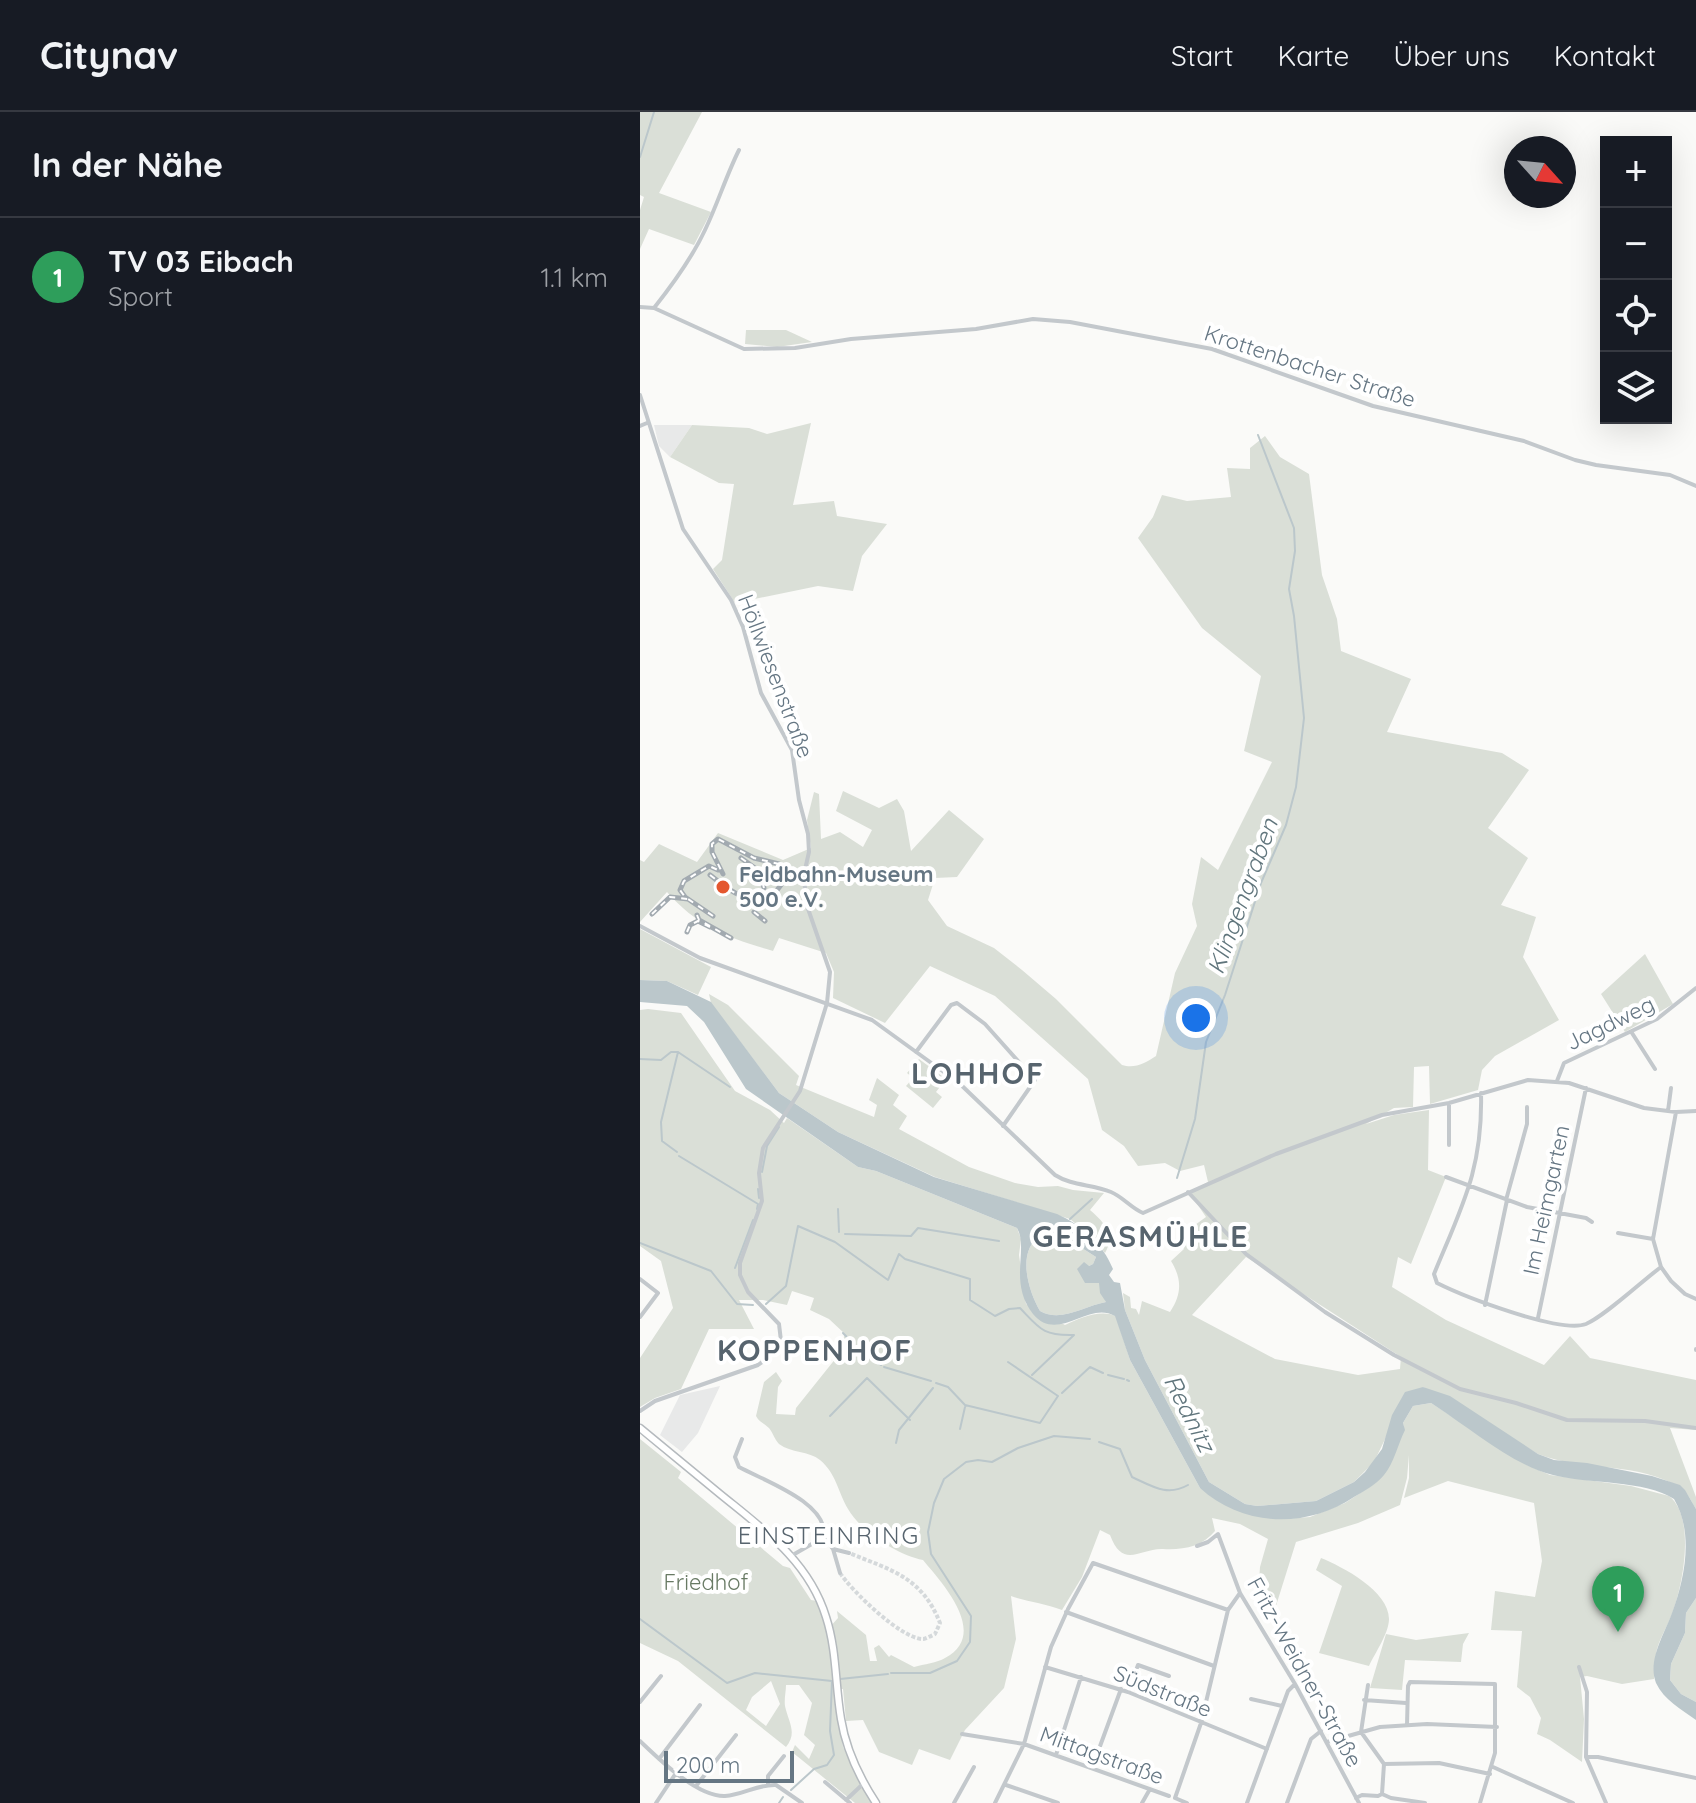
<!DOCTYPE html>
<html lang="de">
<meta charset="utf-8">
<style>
:root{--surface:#171b24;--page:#20242c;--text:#f1f3f6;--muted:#9ea1a6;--line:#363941;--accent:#e4572e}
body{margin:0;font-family:Quicksand,sans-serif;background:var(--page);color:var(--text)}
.controls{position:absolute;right:24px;top:24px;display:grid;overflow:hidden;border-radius:0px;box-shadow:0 8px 32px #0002}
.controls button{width:72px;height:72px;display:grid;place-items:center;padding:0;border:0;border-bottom:2px solid var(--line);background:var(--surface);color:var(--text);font:40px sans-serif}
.compass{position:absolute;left:864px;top:24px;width:72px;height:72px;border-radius:50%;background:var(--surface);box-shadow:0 8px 32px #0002;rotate:117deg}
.scale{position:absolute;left:24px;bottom:20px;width:130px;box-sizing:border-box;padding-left:8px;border:4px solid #657683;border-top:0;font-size:22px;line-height:28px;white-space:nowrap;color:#657683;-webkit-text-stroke:6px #fff;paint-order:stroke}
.you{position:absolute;left:556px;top:906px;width:28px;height:28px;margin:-20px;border:6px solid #fff;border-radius:50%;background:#1a73e8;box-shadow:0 0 0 12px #1a73e833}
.badge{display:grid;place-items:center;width:52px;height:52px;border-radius:50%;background:var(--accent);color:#fff;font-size:26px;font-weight:700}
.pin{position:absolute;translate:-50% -66px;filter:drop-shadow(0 2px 4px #0008)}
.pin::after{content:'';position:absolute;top:42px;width:28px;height:24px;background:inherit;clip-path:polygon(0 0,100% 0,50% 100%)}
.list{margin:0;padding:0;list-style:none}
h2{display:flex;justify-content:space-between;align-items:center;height:104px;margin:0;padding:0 32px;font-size:34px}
h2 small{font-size:26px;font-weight:400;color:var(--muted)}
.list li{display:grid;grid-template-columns:52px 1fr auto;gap:24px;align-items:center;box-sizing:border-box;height:120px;padding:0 32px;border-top:2px solid var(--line)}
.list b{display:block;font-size:30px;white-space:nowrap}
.list p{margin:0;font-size:26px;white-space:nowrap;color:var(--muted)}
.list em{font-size:26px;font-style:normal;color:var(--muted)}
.icon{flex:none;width:44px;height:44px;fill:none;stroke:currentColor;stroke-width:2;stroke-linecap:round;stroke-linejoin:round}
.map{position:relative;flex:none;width:1056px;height:1691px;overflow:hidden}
header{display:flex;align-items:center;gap:48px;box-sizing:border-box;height:112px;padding:0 40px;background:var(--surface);border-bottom:2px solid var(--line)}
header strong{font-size:38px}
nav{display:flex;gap:44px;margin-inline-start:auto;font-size:28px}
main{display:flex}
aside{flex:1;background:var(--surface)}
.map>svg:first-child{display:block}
</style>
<header>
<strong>Citynav</strong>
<nav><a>Start</a><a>Karte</a><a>Über uns</a><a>Kontakt</a></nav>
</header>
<main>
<aside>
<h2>In der Nähe<small></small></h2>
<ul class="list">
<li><span class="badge" style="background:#2e9e5b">1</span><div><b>TV 03 Eibach</b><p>Sport</p></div><em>1.1 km</em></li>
</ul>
</aside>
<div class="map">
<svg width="1056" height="1691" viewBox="0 0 1056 1691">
<rect width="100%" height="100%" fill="#fafaf8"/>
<path fill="#e8e9e9" d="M 14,313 L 52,313 L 30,345 L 19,334 Z
M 80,1274 L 58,1321 L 42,1340 L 20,1323 L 40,1283 Z"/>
<path fill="#dadfd7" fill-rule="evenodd" d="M 0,0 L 62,0 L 19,81 L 71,100 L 54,133 L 9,117 L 0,137 L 0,98 L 4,85 L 0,83 Z
M 106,218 L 146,218 L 172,230 L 137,235 L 105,232 Z
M 171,311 L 153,393 L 194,389 L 197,404 L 247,412 L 222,444 L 213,479 L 178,474 L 95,491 L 73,457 L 82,448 L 94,372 L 79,371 L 30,345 L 52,313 L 109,316 L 127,322 Z
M 625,324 L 640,345 L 669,362 L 682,463 L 697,507 L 701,539 L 771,567 L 747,620 L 862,641 L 889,658 L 848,716 L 888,746 L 861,793 L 896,805 L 883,845 L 919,908 L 855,944 L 842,958 L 838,978 L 790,992 L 789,954 L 774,955 L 773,995 L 754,996 L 726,1012 L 754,1003 L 789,998 L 788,1058 L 806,1065 L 771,1152 L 758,1145 L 752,1175 L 806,1208 L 904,1253 L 930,1224 L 950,1246 L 1056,1268 L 1056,1318 L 1030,1316 L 1056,1385 L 1056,1397 C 1052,1391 1048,1381 1042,1377 C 1000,1349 943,1360 898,1342 L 783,1275 L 747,1323 L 734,1350 L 714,1370 L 676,1389 L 617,1394 L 605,1392 L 569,1370 L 505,1248 L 485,1198 L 483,1181 L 490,1185 L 491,1196 L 496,1197 L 499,1203 L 502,1189 L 530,1200 C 542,1182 542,1167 531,1149 L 544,1137 L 537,1126 L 566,1105 L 549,1080 L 568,1070 L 564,1053 L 540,1059 L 525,1051 L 498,1054 L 484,1034 L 462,1018 L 448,967 L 355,884 L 290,854 L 245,911 L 193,886 L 194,860 L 186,841 L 139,826 L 133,839 C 88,826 58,815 27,780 L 0,810 L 0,748 L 4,750 L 19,732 L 57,750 L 78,721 L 143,748 L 171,736 L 167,708 L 174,680 L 179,682 L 181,727 L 200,720 L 223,735 L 232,718 L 196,699 L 203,679 L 239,696 L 257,687 L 264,699 L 271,739 L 309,698 L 344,727 L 317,765 L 295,766 L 288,788 L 307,814 L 354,836 L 382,858 L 416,887 L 482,953 C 495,957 505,951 516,944 L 535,861 L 557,814 L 552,792 L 561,745 L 578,758 L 632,650 L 604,639 L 621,564 L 562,516 L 498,426 L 513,405 L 522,383 L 547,389 L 591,385 L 587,356 L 610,357 L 610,336 ZM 606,1145 L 761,1245 L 760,1257 L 718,1263 L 635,1247 L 552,1203 Z
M 0,817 L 71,855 L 58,883 L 27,869 L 0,868 Z
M 1005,842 L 1033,892 L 985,920 L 961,882 Z
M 69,882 L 88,893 L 159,964 L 156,973 L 234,1005 L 237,993 L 229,988 L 237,966 L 259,983 L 253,993 L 267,1004 L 259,1017 L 329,1055 L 375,1071 L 398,1075 L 418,1074 L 433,1078 L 464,1081 L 450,1098 C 464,1110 476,1123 465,1141 L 452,1125 L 430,1107 L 295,1065 L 198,1020 L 139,981 L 71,891 Z
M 8,897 L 41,901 L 95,979 L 130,998 L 144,1011 L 147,1006 L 218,1055 L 236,1059 L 377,1116 L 381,1127 L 379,1143 L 386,1192 L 425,1213 C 440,1206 460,1197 476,1204 L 490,1248 L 560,1376 L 643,1407 L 670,1405 L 705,1391 L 734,1372 L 764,1318 L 763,1311 L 773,1294 L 791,1291 L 887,1353 L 910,1363 L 991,1374 L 1029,1384 C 1056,1405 1043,1473 1032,1502 C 1027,1515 1018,1529 1016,1542 C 1014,1550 1015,1559 1014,1567 L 982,1572 L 947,1564 L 940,1565 L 944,1607 L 942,1650 L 910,1628 L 897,1622 L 901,1606 L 890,1585 L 877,1575 L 882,1519 L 851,1518 L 855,1479 L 895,1485 L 902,1449 L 894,1391 L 808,1369 L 764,1386 L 769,1366 L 769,1343 L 767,1366 L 760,1393 L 718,1411 L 656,1430 L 635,1497 L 618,1484 L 620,1455 L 628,1427 L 600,1412 L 572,1406 L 575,1419 C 562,1435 543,1438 523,1437 C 500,1436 483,1458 470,1423 L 460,1418 L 442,1465 L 422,1498 C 405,1491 388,1490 371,1484 L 376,1527 L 364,1576 L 325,1618 L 310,1648 L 279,1637 L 272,1653 L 239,1640 L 223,1608 L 206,1609 L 203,1577 L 196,1577 L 203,1635 L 231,1691 L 215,1691 L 152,1640 L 155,1633 L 169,1647 L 175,1633 L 164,1623 L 172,1591 L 159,1573 L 146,1573 C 146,1579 144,1588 145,1594 C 148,1609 158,1621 146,1635 L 38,1549 L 0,1531 L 0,1327 L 41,1360 L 38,1366 L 143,1454 L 150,1456 L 171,1488 L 177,1489 L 189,1516 L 198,1506 L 197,1499 L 226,1523 L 230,1549 L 237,1549 L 234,1536 L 239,1533 L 249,1545 L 251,1543 L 274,1555 C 284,1552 297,1551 305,1546 C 350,1522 302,1471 283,1448 C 258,1443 221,1420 208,1397 C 198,1380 196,1361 180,1348 C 169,1339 151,1341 139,1332 C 135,1328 133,1321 129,1316 C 124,1311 120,1311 116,1304 L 124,1270 L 136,1260 L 142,1269 L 138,1275 L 136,1302 L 155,1303 L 156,1296 L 196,1246 L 205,1222 L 189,1207 L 170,1198 L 174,1186 L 152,1179 L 147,1193 L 123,1188 L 99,1188 L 114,1217 L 69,1217 L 41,1277 L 15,1286 L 0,1295 L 0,1246 L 33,1196 L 21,1149 L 0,1134 L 0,898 ZM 131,1569 L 140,1592 L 126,1614 L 106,1598 L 112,1585 Z
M 279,947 L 306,967 L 296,980 L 302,985 L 293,996 L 266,974 L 273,966 L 267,961 Z
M 401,1123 L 434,1131 L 456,1145 L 453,1152 L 449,1154 L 460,1171 L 466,1190 C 444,1194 421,1211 400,1199 C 388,1178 376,1139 401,1123 Z
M 681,1446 C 703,1455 749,1479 749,1507 C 749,1521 735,1541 729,1554 L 679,1541 L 702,1474 L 676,1458 Z
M 1056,1486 L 1056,1590 L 1041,1582 L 1030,1568 L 1031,1552 L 1045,1521 L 1046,1501 Z
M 829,1521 L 823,1532 L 821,1550 L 765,1548 L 762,1578 L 730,1576 L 746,1522 L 776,1528 Z"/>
<path fill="#bbc7cb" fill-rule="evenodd" d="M 0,868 L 27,869 L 71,890 L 139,981 L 198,1020 L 294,1065 L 417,1102 C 442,1113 463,1132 473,1157 L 469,1163 L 474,1170 L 480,1171 L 485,1198 L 505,1248 L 569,1370 L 605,1392 L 617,1394 L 676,1389 L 714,1370 L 725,1360 L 742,1337 L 752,1303 L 765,1280 L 783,1275 L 810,1284 L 898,1342 L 914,1348 L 947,1351 L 1012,1364 L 1040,1373 L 1045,1378 L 1056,1397 L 1056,1486 L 1046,1501 L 1045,1521 L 1031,1552 L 1030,1568 L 1041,1582 L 1056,1590 L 1056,1608 C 1041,1597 1024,1588 1016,1571 C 1007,1548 1025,1521 1032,1501 C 1045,1466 1054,1421 1034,1387 C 1006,1368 947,1372 913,1363 C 874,1354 831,1317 797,1295 L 791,1291 L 773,1294 L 763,1311 L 765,1318 C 758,1332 754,1351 744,1363 C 736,1373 724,1379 714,1385 C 666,1417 603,1415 560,1376 L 490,1248 L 475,1204 C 448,1188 418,1232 393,1202 C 368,1170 389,1137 377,1116 L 236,1059 L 218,1055 L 106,977 L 64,910 L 47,894 L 0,890 ZM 401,1123 L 434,1131 L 456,1145 L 453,1152 L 449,1154 L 444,1150 L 437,1157 L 445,1171 L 459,1171 L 460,1181 L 466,1190 C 444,1194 421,1211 400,1199 C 388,1178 376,1139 401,1123 Z"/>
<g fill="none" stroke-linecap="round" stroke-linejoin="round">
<path stroke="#bbc7cb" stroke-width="2" d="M 0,45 L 14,0
M 0,947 L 21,948 L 31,940 L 38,940 L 90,975
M 37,1040 L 22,1029 L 21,1010 L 38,940
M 39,1044 L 118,1092 L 117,1097
M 122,1060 L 127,1034 L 139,1015
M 537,1066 L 555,1007 L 566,930 L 585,883 L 621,771 L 646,713 L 656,675 L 664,606 L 654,504 L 649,477 L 655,439 L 654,416 L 618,323
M 118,1077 L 119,1086
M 198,1097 L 199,1120
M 430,1107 L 452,1087
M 205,1122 L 271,1124 L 278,1116 L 359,1129
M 0,1131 L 71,1159 L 97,1192 L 113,1193
M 95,1156 L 113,1108
M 126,1192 L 146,1174 L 158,1114 L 195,1130 L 248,1168 L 259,1142 L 265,1147 L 330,1167 L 330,1188 L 355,1204 L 369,1197 L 380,1196 C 400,1217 403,1224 434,1223 L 392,1263
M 203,1221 L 223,1242 L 241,1253
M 244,1255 L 291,1269
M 468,1263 L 484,1267
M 487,1268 L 489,1269
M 296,1271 L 308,1275 L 325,1293 L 400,1311 L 418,1284 L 368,1250
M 422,1281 L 450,1255 L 463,1261
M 190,1304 L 227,1266 L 270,1308
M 320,1317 L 325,1295
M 459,1330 L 480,1337 L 492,1365 C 512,1374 527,1385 548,1373
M 256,1331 L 259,1318 L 293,1276
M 0,1507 L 87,1571 L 115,1561 L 192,1569 L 190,1619 L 194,1643 L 187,1653 L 174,1657 L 151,1678
M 251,1561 L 290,1561 L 317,1549 L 330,1530 L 331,1504 L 291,1442 L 288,1420 L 294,1391 L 304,1367 L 326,1350 L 338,1348 L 352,1350 L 378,1336 L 414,1324 L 450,1327
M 200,1567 L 248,1562
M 139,1691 L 143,1685"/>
<path stroke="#d5d9db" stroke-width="4" stroke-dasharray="4 2" stroke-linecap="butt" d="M 200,1461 C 212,1479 261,1527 283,1527 C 285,1527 293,1523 295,1522 L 300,1511 C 282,1465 251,1458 209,1441"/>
<defs>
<path id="primary" d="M 0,1316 C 27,1338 53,1360 80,1382 C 123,1417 169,1449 186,1505 C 197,1539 195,1572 201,1607 C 206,1638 219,1665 236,1691"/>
</defs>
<use href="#primary" stroke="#b5babe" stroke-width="9"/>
<path stroke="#c3c8cc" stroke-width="4" d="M 0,195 L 14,196 L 104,237 L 155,236 L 211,227 L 336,217 L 393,207 L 430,210 L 572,237 L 733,294 L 884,329 L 935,348 L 956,353 L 1030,363 L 1056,374
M 14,196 C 33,172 52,146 65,118 C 78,91 86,64 99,38
M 0,283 L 43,417 L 91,488 L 103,515 L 121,581 L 152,638 L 159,688 L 168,722 L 169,740 L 164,762 L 166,791 L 190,860 L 187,891 L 160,979 L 123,1036 L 119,1061 L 122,1089 L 100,1151 L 100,1163 L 108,1180 L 139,1212 L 141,1229 L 136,1240 L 118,1253 L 15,1289 L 0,1299
M 0,314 L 7,311
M 0,814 L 60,846 L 232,908 L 319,971 L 415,1063 C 432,1074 452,1072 471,1080 C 483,1085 491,1096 503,1101 L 636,1042 L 742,1003 L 809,991 L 888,968 L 929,971 L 1004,996 L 1036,1000 L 1056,999
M 992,921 L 1015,957
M 276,940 L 311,893 L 317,891 L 345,912 L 395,968 L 363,1014
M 917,969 L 924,951 L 1017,907 L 1056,876
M 841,981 C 843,1057 822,1094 794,1162 L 797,1171 C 823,1184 920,1222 946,1212 C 965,1204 1002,1169 1021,1155
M 1028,999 L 1031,976
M 1036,1000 L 1013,1127 L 1021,1155 L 1031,1169 L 1045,1182 L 1056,1187
M 809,1033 L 809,991
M 806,1065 L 887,1095 L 946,1106 L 952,1110
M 548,1080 L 606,1142 L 685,1200 L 754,1243 L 820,1277 L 876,1291 L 927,1308 L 1005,1309 L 1056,1316
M 866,1088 L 887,1012 L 887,995
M 978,1121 L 1013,1127
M 0,1167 L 18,1181 L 0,1205
M 845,1193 L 867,1088
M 898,1206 L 946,976
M 1056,1238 L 1056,1237
M 102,1327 L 95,1345 L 99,1355 C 125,1369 189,1391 184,1425
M 557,1434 L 568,1430 L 578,1422 L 600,1481 L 655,1572 L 719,1691
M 193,1437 L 209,1441
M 151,1444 L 184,1425 L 193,1437 L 200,1461
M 426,1500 L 574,1554
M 405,1555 L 488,1580 L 627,1637
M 939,1555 L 947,1580 L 946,1645 L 966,1691
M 728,1573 L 721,1620 L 744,1652 L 742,1682
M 488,1580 L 498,1553 L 529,1564
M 611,1587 L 642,1594
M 724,1588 L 766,1591
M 0,1590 L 21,1564
M 767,1613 L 768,1574 L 770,1570 L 855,1572 L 855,1641 L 840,1691
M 322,1622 L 384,1632 L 529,1684
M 0,1629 C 19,1647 57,1685 85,1684 C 103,1683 118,1672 136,1673 L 162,1691
M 687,1630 L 740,1615 L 787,1612 L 857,1615
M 416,1643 L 441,1565
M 946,1645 L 958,1645 L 1056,1666
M 19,1647 L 60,1593
M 744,1652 L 799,1651 L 850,1662
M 853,1655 L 933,1691
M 452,1656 L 481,1577
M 185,1670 L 210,1691
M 128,1672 L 128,1664 L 144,1644
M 366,1673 L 418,1691
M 56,1674 L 96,1623
M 716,1686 L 722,1683 L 738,1684 L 742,1682 L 751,1686 L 785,1691
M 206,1688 L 224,1671
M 16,1691 L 36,1661
M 314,1691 L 334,1655
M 355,1691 L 384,1632 L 411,1535 L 428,1497 L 453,1451 L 588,1498
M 502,1691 L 510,1677
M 547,1691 L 535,1686 L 561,1611 L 588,1498 L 600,1481
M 607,1691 L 648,1579 L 655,1572
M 647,1691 L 671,1627 L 681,1619"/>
<use href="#primary" stroke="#fff" stroke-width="6"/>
<defs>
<path id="rail" d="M 101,746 L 119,759 L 124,776
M 70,763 C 92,780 102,790 131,786 L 144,769 L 145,759 L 139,752 L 114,746 L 78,727 L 72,732 L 72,740 L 83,762
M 114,800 L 125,809
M 12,802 L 30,785 L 48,787
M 57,803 L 59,808 L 91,826
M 73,804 L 45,785 L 40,778 L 44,769 L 69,754 L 78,758
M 47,820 L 50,813 L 58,809 L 70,815"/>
</defs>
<use href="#rail" stroke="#a2aab0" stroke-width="5"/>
<use href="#rail" stroke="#fff" stroke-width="2" stroke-dasharray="6" stroke-linecap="butt"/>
</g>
<circle fill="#e4572e" stroke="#fff" stroke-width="3" cx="83" cy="775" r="8"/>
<g text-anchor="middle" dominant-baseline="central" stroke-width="8" stroke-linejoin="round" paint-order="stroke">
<g font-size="22" fill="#657683" stroke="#fff">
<text transform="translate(670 254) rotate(18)">Krottenbacher Straße</text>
<text transform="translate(136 564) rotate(69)">Höllwiesenstraße</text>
<text transform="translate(970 911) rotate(-26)">Jagdweg</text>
<text transform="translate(906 1088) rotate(-78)">Im Heimgarten</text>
<text transform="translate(665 1560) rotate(61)">Fritz-Weidner-Straße</text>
<text transform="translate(523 1579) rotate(22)">Südstraße</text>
<text transform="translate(462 1643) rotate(20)">Mittagstraße</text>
</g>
<g font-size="22" font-weight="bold" fill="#657683" stroke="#fff" text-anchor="start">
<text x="99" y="762">Feldbahn-Museum<tspan x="99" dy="25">500 e.V.</tspan></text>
</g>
<g font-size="22" fill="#687a64" stroke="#fff">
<text x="66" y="1470">Friedhof</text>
</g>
<g font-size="24" font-style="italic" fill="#60757c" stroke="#fff">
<text transform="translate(602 784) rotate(-70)">Klingengraben</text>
<text transform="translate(550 1301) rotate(63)">Rednitz</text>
</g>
<g font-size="24" letter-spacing="2" fill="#57646e" stroke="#fff">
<text x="189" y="1423">EINSTEINRING</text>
</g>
<g font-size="30" font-weight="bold" letter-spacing="2" fill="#57646e" stroke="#fff">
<text x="338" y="961">LOHHOF</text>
<text x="501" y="1124">GERASMÜHLE</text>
<text x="175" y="1238">KOPPENHOF</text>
</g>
</g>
</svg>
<div class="controls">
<button>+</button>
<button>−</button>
<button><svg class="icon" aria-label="locate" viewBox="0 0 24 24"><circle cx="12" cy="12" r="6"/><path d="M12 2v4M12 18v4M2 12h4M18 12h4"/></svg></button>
<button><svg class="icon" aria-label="layers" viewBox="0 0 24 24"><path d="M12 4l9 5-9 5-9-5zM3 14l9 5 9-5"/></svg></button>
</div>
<svg class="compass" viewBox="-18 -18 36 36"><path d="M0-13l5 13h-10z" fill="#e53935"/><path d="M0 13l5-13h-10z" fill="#9ea1a6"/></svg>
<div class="scale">200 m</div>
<div class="you"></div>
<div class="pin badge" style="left:978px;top:1520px;background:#2e9e5b">1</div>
</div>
</main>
